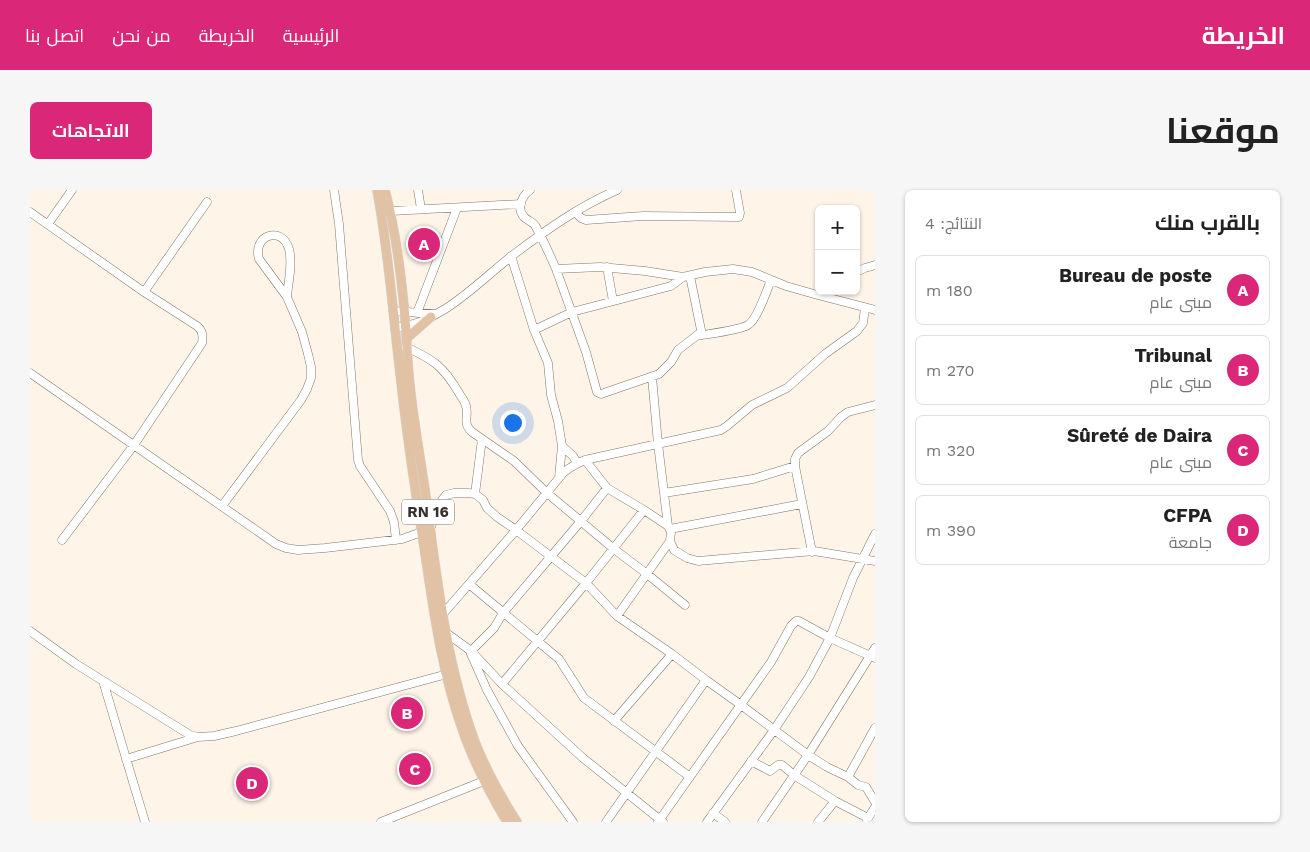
<!DOCTYPE html>
<html lang="ar">
<meta charset="utf-8">
<style>
:root{--surface:#fff;--page:#f6f6f6;--text:#222;--muted:#767676;--line:#e0e0e0;--accent:#db2777}
body{margin:0;font-family:"Work Sans",Cairo,sans-serif;background:var(--page);color:var(--text);direction:rtl}
.controls{position:absolute;right:15px;top:15px;display:grid;overflow:hidden;border-radius:8px;box-shadow:0 1px 4px #0004}
.controls button{width:45px;height:45px;display:grid;place-items:center;padding:0;border:0;border-bottom:1px solid var(--line);background:var(--surface);color:var(--text);font:25px sans-serif}
.you{position:absolute;left:482px;top:232px;width:18px;height:18px;margin:-12px;border:4px solid #fff;border-radius:50%;background:#1a73e8;box-shadow:0 0 0 8px #1a73e833}
.badge{display:grid;place-items:center;width:32px;height:32px;border-radius:50%;background:var(--accent);color:#fff;font-size:16px;font-weight:700}
.pin{position:absolute;translate:-50% -50%;border:2px solid #fff;box-shadow:0 1px 5px #0006}
.list{margin:0;padding:0;list-style:none}
h2{display:flex;justify-content:space-between;align-items:center;height:65px;margin:0;padding:0 20px;font-size:21px}
h2 small{font-size:16px;font-weight:400;color:var(--muted)}
.list li{display:grid;grid-template-columns:32px 1fr auto;gap:15px;align-items:center;box-sizing:border-box;height:70px;margin:0 10px 10px;padding:0 10px;border:1px solid var(--line);border-radius:8px}
.list b{display:block;font-size:19px;white-space:nowrap}
.list p{margin:0;font-size:16px;white-space:nowrap;color:var(--muted)}
.list em{font-size:16px;font-style:normal;color:var(--muted)}
.map{position:relative;flex:none;width:845px;height:632px;overflow:hidden;direction:ltr;border-radius:8px}
header{display:flex;align-items:center;gap:30px;box-sizing:border-box;height:70px;padding:0 25px;background:var(--accent);color:#fff}
header strong{font-size:24px}
nav{display:flex;gap:28px;margin-inline-start:auto;font-size:18px}
.intro{display:flex;align-items:center;justify-content:space-between;box-sizing:border-box;height:120px;padding:0 30px}
h1{margin:0;font-size:35px}
.button{padding:12px 22px;border-radius:8px;background:var(--accent);color:#fff;font-size:18px;font-weight:700}
main{display:flex;gap:30px;padding:0 30px}
aside{flex:1;background:var(--surface);border-radius:8px;box-shadow:0 1px 4px #0004}
.map>svg:first-child{display:block}
</style>
<header>
<strong>الخريطة</strong>
<nav><a>الرئيسية</a><a>الخريطة</a><a>من نحن</a><a>اتصل بنا</a></nav>
</header>
<div class="intro"><h1>موقعنا</h1><a class="button">الاتجاهات</a></div>
<main>
<aside>
<h2>بالقرب منك<small>النتائج: 4</small></h2>
<ul class="list">
<li><span class="badge">A</span><div><b>Bureau de poste</b><p>مبنى عام</p></div><em>180 m</em></li>
<li><span class="badge">B</span><div><b>Tribunal</b><p>مبنى عام</p></div><em>270 m</em></li>
<li><span class="badge">C</span><div><b>Sûreté de Daira</b><p>مبنى عام</p></div><em>320 m</em></li>
<li><span class="badge">D</span><div><b>CFPA</b><p>جامعة</p></div><em>390 m</em></li>
</ul>
</aside>
<div class="map">
<svg width="845" height="632" viewBox="0 0 845 632">
<rect width="100%" height="100%" fill="#fef4e8"/>
<g fill="none" stroke-linecap="round" stroke-linejoin="round">
<defs>
<path id="minor" d="M 304,0 L 309,34 L 328,270 L 330,276 L 360,321 L 364,332 L 366,350
M 388,0 L 391,19
M 500,0 C 492,6 486,18 494,27 C 498,31 504,32 506,37 C 513,50 520,65 526,79 L 570,77 L 615,81 L 653,87 L 675,82 L 703,79 L 722,82 L 756,96 L 784,104 L 845,120
M 361,21 L 491,14
M 0,22 L 114,102 L 167,136 C 173,141 173,146 172,153 L 104,255 L 32,350
M 545,22 L 551,28 L 556,30 L 613,26 L 707,27 L 709,27 L 710,23 L 706,0
M 18,34 L 42,0
M 481,66 L 504,140 L 542,122 L 641,96 L 653,87
M 577,77 L 583,111
M 526,79 L 556,162 L 567,202 L 571,204 L 629,184 L 641,172 L 648,160 L 670,143 L 671,140 L 660,86
M 826,82 L 835,78 L 845,75
M 114,102 L 177,12
M 363,121 L 405,124
M 387,123 L 427,18
M 365,138 C 412,133 448,92 483,65 C 516,40 550,16 587,0
M 504,140 L 518,173 L 521,205 L 528,231 L 532,256 L 529,288
M 667,146 C 678,144 711,140 718,135 C 727,130 737,100 741,90
M 376,157 C 404,170 413,176 429,203 C 431,207 435,211 436,216 C 439,227 432,233 442,242 L 484,271 L 517,303 L 584,359 L 617,384 L 655,415
M 0,183 L 246,354 L 256,358 L 268,360 L 295,358 L 372,349 L 400,339 L 412,310 L 416,305 L 424,303 L 438,303 L 445,304 L 453,310 L 457,318 L 467,327 L 486,340 L 556,393 L 587,426 L 642,464 L 676,490 L 711,515 L 778,565 L 797,577 L 818,587 L 828,595 L 836,597 L 845,612
M 622,187 L 628,254 L 638,336
M 532,256 L 543,266 L 547,273
M 555,270 L 577,298 L 614,320 L 638,336 L 641,342 L 640,351 L 644,360 L 657,368 L 668,371 L 784,361 L 845,371
M 634,303 L 723,289 L 765,276
M 445,304 L 452,249
M 192,316 L 271,210 L 277,199 L 281,188 L 281,177 L 278,164 L 272,142 L 257,107 L 229,69 C 222,45 252,35 259,59 C 263,75 258,92 257,107
M 640,339 L 772,314
M 782,362 L 765,276 L 765,269 L 768,263 L 798,241 L 811,227 L 818,222 L 845,215
M 439,394 L 529,469 L 554,508 L 660,587
M 412,425 L 486,340 L 534,282 C 541,277 547,273 555,270 L 691,240 L 697,236 L 722,215 L 757,198 L 795,164 L 827,141 L 833,133 L 835,118
M 587,426 L 640,351
M 0,441 L 46,474 L 160,545 L 168,547 L 184,546 L 206,541 L 421,483
M 415,442 L 441,461 L 472,494 L 553,568 L 633,632
M 441,461 L 464,438 L 473,423 L 551,331 L 577,298
M 441,464 L 457,500 L 488,556 L 543,632
M 73,491 L 115,632
M 472,494 L 556,393 L 614,320
M 584,531 L 642,464
M 96,569 L 168,547
M 721,571 L 740,581 L 748,575 L 752,575 L 764,585 L 805,611 L 838,628
M 818,587 L 845,538
M 683,623 L 695,632
M 837,630 L 845,617
M 351,632 L 454,591
M 576,632 L 676,490
M 628,632 L 741,472 L 761,436 L 766,431 L 769,431 L 800,448 L 845,468
M 677,632 L 744,540 L 779,487 L 800,448 L 823,388 L 845,344
M 732,632 L 778,565 L 845,458
M 788,632 L 805,611"/>
<path id="major" d="M 347,0 C 359,63 363,127 371,191 C 377,249 386,306 395,363 C 404,425 413,488 435,547 C 446,577 461,605 477,632
M 355,0 C 368,51 374,105 377,157 C 379,207 389,258 396,307 C 407,390 416,473 445,552 C 456,580 471,607 487,632
M 377,148 L 401,127"/>
</defs>
<use href="#minor" stroke="#827769" stroke-width="9"/>
<use href="#major" stroke="#d7d6d5" stroke-width="10"/>
<use href="#minor" stroke="#fff" stroke-width="8"/>
<use href="#major" stroke="#e2c2a5" stroke-width="9"/>
</g>
<g text-anchor="middle" dominant-baseline="central" stroke-width="5" stroke-linejoin="round" paint-order="stroke">
<rect fill="#fff" stroke="#726f6b" stroke-width="1" x="372" y="309.5" width="52" height="25" rx="4"/>
<g font-size="15" font-weight="bold" fill="#36312b">
<text x="398" y="322">RN 16</text>
</g>
</g>
</svg>
<div class="controls">
<button>+</button>
<button>−</button>
</div>
<div class="you"></div>
<div class="pin badge" style="left:394px;top:54px">A</div>
<div class="pin badge" style="left:377px;top:523px">B</div>
<div class="pin badge" style="left:385px;top:579px">C</div>
<div class="pin badge" style="left:222px;top:593px">D</div>
</div>
</main>
